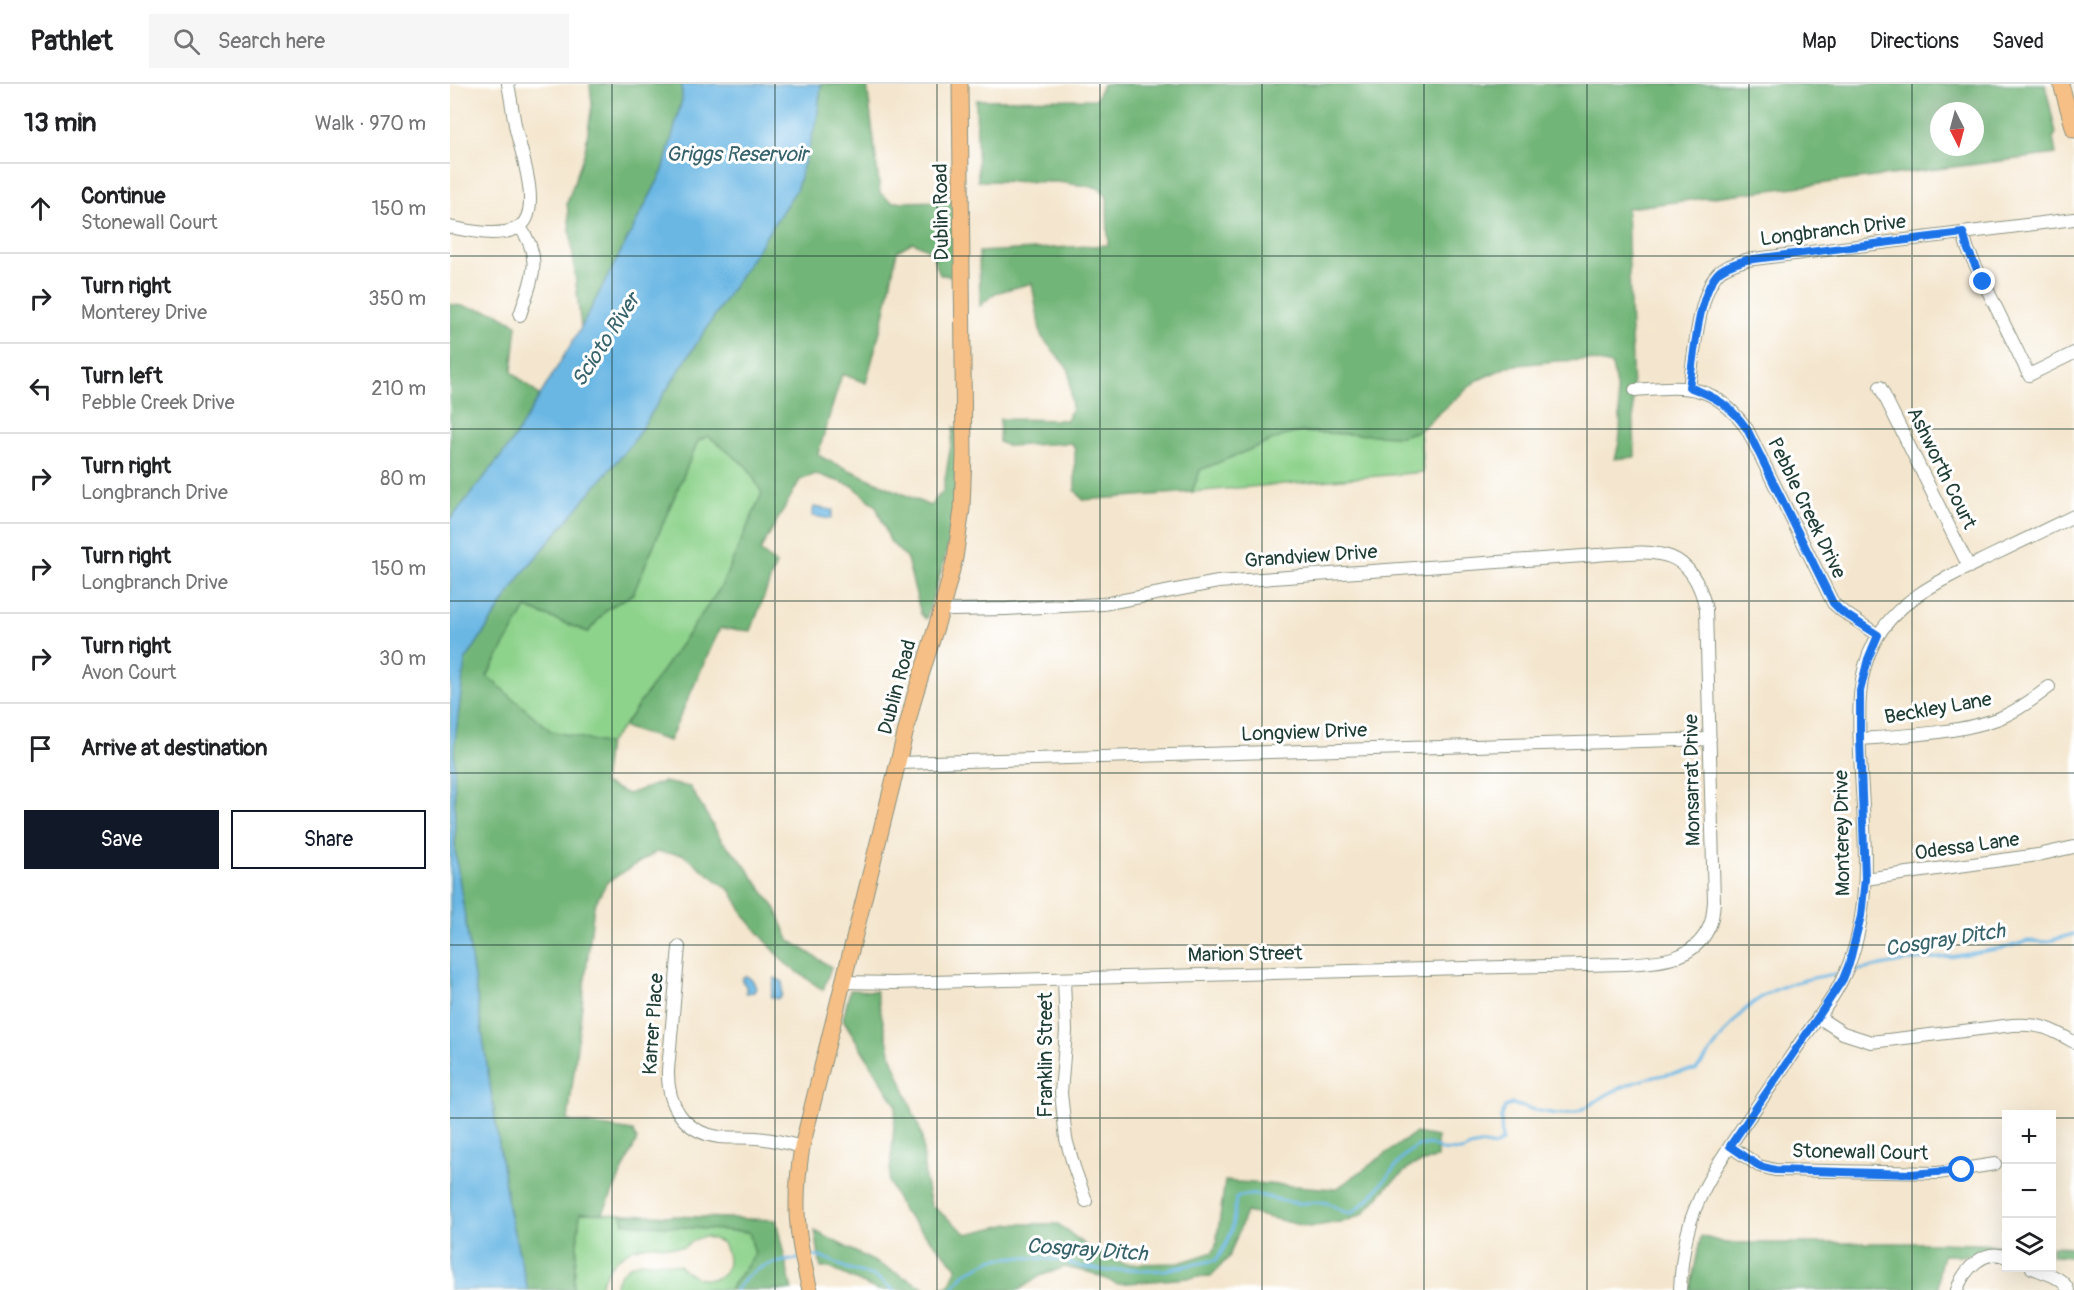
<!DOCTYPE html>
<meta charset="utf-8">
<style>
:root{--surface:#fff;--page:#f6f6f6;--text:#202124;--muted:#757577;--line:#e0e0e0;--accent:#111827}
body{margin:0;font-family:Pangolin,sans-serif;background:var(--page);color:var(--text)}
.controls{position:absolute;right:18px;bottom:18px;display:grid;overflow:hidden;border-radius:0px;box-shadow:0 6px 24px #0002}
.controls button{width:54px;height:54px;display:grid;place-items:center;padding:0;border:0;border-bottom:2px solid var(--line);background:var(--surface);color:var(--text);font:30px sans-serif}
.compass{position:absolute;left:1480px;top:18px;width:54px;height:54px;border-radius:50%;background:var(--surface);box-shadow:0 6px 24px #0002;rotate:174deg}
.stop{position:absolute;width:18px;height:18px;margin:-14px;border:4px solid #1a73e8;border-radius:50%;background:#fff}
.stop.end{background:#1a73e8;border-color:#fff;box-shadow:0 2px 6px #0008}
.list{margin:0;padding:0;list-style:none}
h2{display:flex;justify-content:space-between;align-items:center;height:78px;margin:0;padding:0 24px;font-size:26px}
h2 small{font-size:20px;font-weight:400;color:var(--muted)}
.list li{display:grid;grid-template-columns:39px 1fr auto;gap:18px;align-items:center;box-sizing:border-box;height:90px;padding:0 24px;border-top:2px solid var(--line)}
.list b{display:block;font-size:22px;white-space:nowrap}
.list p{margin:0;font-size:20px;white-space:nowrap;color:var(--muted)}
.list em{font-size:20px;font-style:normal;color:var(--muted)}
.actions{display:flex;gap:12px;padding:18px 24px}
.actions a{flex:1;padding:14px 0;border:2px solid var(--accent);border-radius:0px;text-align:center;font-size:21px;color:var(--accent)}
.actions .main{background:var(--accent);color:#fff}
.icon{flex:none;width:33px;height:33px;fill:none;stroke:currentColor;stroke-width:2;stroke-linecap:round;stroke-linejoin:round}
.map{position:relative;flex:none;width:1624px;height:1206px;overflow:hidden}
header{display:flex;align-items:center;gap:36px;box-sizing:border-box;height:84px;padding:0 30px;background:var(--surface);border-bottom:2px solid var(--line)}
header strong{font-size:28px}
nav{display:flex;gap:33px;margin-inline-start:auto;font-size:21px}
.search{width:420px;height:54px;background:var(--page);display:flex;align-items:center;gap:15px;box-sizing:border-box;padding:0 21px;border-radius:0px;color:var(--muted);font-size:22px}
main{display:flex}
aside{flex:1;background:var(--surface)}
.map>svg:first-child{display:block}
</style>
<header>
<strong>Pathlet</strong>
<div class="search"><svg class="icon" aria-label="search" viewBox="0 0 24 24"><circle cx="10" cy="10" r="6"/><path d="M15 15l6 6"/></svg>Search here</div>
<nav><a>Map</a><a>Directions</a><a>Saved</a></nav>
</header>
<main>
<aside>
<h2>13 min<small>Walk · 970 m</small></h2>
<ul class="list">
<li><svg class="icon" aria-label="ahead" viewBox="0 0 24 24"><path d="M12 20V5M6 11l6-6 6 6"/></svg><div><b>Continue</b><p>Stonewall Court</p></div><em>150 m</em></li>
<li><svg class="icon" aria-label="right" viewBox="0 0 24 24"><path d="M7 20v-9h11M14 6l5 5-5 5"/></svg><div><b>Turn right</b><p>Monterey Drive</p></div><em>350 m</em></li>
<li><svg class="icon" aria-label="left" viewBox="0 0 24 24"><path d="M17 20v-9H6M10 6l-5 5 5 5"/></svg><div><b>Turn left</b><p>Pebble Creek Drive</p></div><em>210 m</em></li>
<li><svg class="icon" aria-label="right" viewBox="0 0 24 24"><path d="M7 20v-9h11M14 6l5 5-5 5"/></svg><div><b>Turn right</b><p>Longbranch Drive</p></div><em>80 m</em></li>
<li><svg class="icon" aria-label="right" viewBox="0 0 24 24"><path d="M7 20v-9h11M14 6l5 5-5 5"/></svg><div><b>Turn right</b><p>Longbranch Drive</p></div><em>150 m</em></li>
<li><svg class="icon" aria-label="right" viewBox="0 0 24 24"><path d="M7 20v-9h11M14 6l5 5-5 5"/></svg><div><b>Turn right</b><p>Avon Court</p></div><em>30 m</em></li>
<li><svg class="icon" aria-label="arrive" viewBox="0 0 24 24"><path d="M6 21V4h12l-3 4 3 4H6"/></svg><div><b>Arrive at destination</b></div></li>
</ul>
<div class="actions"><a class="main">Save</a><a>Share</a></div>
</aside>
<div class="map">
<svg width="1624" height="1206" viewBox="0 0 1624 1206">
<rect width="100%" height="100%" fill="#fff"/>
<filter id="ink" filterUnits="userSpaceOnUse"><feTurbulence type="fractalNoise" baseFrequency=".0167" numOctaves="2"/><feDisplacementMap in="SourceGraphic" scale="12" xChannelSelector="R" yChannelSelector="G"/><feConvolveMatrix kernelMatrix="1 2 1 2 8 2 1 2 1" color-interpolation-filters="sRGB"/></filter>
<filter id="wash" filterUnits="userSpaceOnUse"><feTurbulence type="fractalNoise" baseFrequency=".008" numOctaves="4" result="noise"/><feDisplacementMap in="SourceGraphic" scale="24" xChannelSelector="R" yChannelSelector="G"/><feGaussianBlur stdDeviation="1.35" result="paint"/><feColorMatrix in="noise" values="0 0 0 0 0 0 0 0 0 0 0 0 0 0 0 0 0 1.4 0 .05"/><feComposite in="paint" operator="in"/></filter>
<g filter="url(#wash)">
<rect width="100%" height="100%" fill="#f4e6ce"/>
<path fill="#8ed38c" stroke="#568860" stroke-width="1.5" d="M 970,346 L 973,388 L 742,408 L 750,386 L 833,352 L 850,348 L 951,352 Z
M 258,351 L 297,383 L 312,409 L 271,503 L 173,643 L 158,660 L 101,647 L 37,593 L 76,524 L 138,548 L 157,525 L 183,510 L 248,357 Z
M 130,1129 L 172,1130 L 174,1139 L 299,1148 L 305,1170 L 279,1206 L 164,1206 C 172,1171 202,1176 229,1181 C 251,1206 292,1198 273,1159 C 255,1151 250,1150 234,1163 C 225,1164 215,1162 205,1161 C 177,1160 156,1180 149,1206 L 123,1206 Z"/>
<path fill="#72b578" stroke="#487956" stroke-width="1.5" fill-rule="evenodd" d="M 140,0 L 232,0 L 232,16 L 213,87 L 131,244 L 117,119 L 135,67 L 142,21 Z
M 371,0 L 417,0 L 430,109 L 442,118 L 505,117 L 506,192 L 490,191 L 481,167 L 463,158 L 447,167 L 435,228 L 416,299 L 392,290 L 368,370 L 375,375 L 480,422 L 493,407 L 504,343 L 507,347 L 505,414 L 497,468 L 476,535 L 471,530 L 457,475 L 440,457 L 426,422 L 403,402 L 366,390 L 350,396 L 310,467 L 326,480 L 301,547 L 270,544 L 219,657 L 173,643 L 271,503 L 312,409 L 297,383 L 258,352 L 248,357 L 183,510 L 157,525 L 138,548 L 76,524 L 37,592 L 101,647 L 158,660 L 153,699 L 178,710 L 213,698 L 240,703 L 272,757 L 290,775 L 326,825 L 339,856 L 381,883 L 373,906 L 335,879 L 296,834 L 281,807 L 232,770 L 206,768 L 157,798 L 144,822 L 118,1037 L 183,1047 L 187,1056 L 153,1129 L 130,1129 L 123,1206 L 78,1206 L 59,1128 L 5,767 L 4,664 L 15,577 L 72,490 L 182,359 L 346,106 L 367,36 Z
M 653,0 L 1595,0 L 1606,49 L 1603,54 L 1606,70 L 1177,124 L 1185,373 L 1164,375 C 1177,346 1167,311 1162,281 L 1139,276 L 1106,277 L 1059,282 L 1026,297 L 970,346 L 951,352 L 850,348 L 833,352 L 750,386 L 742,408 L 633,416 L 625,406 L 625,364 L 621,359 L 557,362 L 549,358 L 550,335 L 617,336 L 622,324 L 619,286 L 591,252 L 582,199 L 545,209 L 530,222 L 529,168 L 658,161 L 657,113 L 650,104 L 608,98 L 528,97 L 526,16 L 646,15 ZM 1489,27 L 1525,27 L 1525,63 L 1489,63 Z
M 0,220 L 45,228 L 67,241 L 62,288 L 90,312 L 60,361 L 0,436 Z
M 400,906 L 426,907 L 440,968 L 472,1051 L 475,1095 L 481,1121 L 517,1150 L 560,1140 L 608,1140 L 642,1166 L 675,1180 L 729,1179 L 763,1168 L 766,1161 L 775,1097 L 886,1105 L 965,1049 L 987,1053 L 987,1074 L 961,1082 L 939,1101 L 913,1130 L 896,1137 L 859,1143 L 796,1128 L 779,1173 L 761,1192 L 667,1200 L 642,1189 L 615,1183 L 590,1192 L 569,1206 L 485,1206 L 499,1202 L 507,1183 L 453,1127 L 439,1098 L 446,1021 L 393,935 Z
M 172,1130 L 326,1136 L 342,1206 L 279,1206 L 305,1170 L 299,1148 L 174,1139 Z
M 365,1147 L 479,1206 L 427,1206 L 380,1184 L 371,1184 Z
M 1251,1152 L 1275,1159 L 1487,1159 L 1556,1161 L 1556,1172 L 1493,1171 L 1489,1187 L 1489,1206 L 1240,1206 Z
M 1602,1162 L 1624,1163 L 1624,1173 L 1602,1172 Z"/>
<path fill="#6bb7e4" stroke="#457a8c" stroke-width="1.5" d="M 232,0 L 371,0 L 367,36 L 346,106 L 182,359 L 72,490 L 15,577 L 4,664 L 5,767 L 59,1128 L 78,1206 L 0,1206 L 0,436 L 60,361 L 131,244 L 213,87 L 232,16 Z
M 364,423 L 383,426 L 381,435 L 362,432 Z
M 297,892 L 303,897 L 306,904 L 304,908 L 296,909 L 296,902 L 292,897 L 293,893 Z
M 325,894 L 333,898 L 332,911 L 327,915 L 321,913 Z"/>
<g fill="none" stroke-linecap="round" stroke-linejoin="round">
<path stroke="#6bb7e4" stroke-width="3" d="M 1399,888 L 1457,877 L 1500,873 L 1558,863 L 1578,857 L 1595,858 L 1624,850
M 358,1174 L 364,1172 L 378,1175 L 396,1184 L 426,1193 L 444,1206
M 286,1206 C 303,1181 321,1179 348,1175
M 502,1206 L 515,1189 L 544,1175 L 566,1173 L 611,1176 L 632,1183 L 659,1187 L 683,1185 L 696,1187 L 715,1186 L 766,1176 C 783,1153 783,1141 786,1114 C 806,1105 827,1118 847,1119 C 857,1120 872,1116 880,1120 C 891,1125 888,1128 902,1129 L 921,1113 L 954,1072 L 967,1062 L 980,1060 L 991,1066 L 1012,1067 L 1020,1063 L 1034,1060 L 1045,1062 L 1052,1057 L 1051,1034 L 1055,1023 L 1062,1020 C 1078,1024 1095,1030 1112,1030 C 1134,1029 1144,1017 1162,1008 C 1187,995 1218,989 1246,986 C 1262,968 1274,948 1290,931 C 1316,902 1356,894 1392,889"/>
</g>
</g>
<g filter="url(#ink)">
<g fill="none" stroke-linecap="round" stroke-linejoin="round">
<defs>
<path id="minor" d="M 0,143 C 18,147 51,154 69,143 C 93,128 71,68 66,46 C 63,31 61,15 58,0
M 1513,149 L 1518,166 L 1579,291 L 1624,269
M 70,231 C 81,196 94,176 70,143
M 1239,303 C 1244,274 1248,207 1270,187 C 1278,181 1287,179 1296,176 L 1624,135
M 1430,303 L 1519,483
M 1185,306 C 1237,302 1263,298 1297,345 L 1383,519 L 1392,527 L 1428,551
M 1410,655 C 1452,652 1513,649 1552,633 C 1569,626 1585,614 1599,603
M 449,679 L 1260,655
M 1415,795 L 1588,771 L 1624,763
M 229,863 L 218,986 C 217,1020 233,1048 269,1053 C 281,1054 294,1053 306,1054 C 322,1055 337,1059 352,1063
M 614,895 L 616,947 L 611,1009 L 616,1055 L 624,1083 L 636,1117
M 393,898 L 443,899 L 1173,880 C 1207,878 1245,878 1260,841 C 1263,834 1263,825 1264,818 L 1256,525 C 1241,459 1203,467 1147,471 L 768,498 L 653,520 L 556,525 L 502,526 L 492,524
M 1368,933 L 1393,949 L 1421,958 L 1563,941 C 1590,939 1601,945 1624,958
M 1280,1062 L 1309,1082 L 1325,1086 L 1488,1089 L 1545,1080
M 1582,1184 C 1595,1189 1613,1193 1618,1206
M 1230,1206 C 1231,1182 1234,1159 1241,1136 C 1253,1100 1275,1069 1296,1038 C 1315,1011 1333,984 1352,956 C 1369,933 1389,907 1399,880 C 1424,813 1413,740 1410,670 C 1409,633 1406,593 1424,559 C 1447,513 1500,492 1543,471 C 1570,458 1597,445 1624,432
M 1507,1206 C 1513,1187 1534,1163 1556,1173"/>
<path id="major" d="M 1611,0 L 1624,46
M 360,1206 C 346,1151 343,1119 352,1063 L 464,614 L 492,524 L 505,474 L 512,425 L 514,370 L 510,0"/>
</defs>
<use href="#minor" stroke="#8a9281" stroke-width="14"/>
<use href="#major" stroke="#8a9281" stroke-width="17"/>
<use href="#minor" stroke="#fff" stroke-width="12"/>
<use href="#major" stroke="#f5bf86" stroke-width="15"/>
</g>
</g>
<g fill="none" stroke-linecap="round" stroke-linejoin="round" filter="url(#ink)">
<path stroke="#1a73e8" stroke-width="8" d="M 1512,1086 L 1461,1090 L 1325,1086 L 1309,1082 L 1280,1062 L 1368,933 L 1393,895 L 1399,880 L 1411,832 L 1415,795 L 1410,655 L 1410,607 L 1418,575 L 1428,551 L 1392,528 L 1383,519 L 1297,345 C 1280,321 1266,313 1239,303 C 1244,274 1248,206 1270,187 C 1278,181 1287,179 1296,176 L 1513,149 L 1518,166 L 1533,198"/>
</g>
<path fill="none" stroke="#1f3d34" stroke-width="1.5" stroke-opacity="0.55" d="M 162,0 L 162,1206M 325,0 L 325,1206M 487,0 L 487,1206M 650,0 L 650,1206M 812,0 L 812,1206M 974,0 L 974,1206M 1137,0 L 1137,1206M 1299,0 L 1299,1206M 1462,0 L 1462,1206M 0,172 L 1624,172M 0,345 L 1624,345M 0,517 L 1624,517M 0,689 L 1624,689M 0,861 L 1624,861M 0,1034 L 1556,1034M 1602,1034 L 1624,1034"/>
<g text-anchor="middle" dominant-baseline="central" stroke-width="6" stroke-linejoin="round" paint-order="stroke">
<g font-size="20" fill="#1f3d34" stroke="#fff">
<text transform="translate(491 128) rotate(-91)">Dublin Road</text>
<text transform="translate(1383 146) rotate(-7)">Longbranch Drive</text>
<text transform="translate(1492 384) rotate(64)">Ashworth Court</text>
<text transform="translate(1357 424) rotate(64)">Pebble Creek Drive</text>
<text transform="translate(861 472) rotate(-4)">Grandview Drive</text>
<text transform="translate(447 603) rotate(-75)">Dublin Road</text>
<text transform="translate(1488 624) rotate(-10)">Beckley Lane</text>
<text transform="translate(854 648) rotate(-2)">Longview Drive</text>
<text transform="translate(1242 696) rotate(-91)">Monsarrat Drive</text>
<text transform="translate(1392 749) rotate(-91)">Monterey Drive</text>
<text transform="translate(1517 762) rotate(-8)">Odessa Lane</text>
<text transform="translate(795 870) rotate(-1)">Marion Street</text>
<text transform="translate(203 940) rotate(-86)">Karrer Place</text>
<text transform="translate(595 971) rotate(-90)">Franklin Street</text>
<text transform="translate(1410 1068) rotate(1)">Stonewall Court</text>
</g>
<g font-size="21" font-style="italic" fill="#366269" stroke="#fff">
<text x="287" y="70">Griggs Reservoir</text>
<text transform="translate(156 256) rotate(-57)">Scioto River</text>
<text transform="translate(1495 856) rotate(-9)">Cosgray Ditch</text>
<text transform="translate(637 1166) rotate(4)">Cosgray Ditch</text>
</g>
</g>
</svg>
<div class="controls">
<button>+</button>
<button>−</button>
<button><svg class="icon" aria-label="layers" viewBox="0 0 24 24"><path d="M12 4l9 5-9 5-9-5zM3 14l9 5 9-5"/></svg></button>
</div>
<svg class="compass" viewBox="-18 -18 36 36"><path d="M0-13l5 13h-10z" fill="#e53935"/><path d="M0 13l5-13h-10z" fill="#757577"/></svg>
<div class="stop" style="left:1512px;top:1086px"></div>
<div class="stop end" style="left:1533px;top:198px"></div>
</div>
</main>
